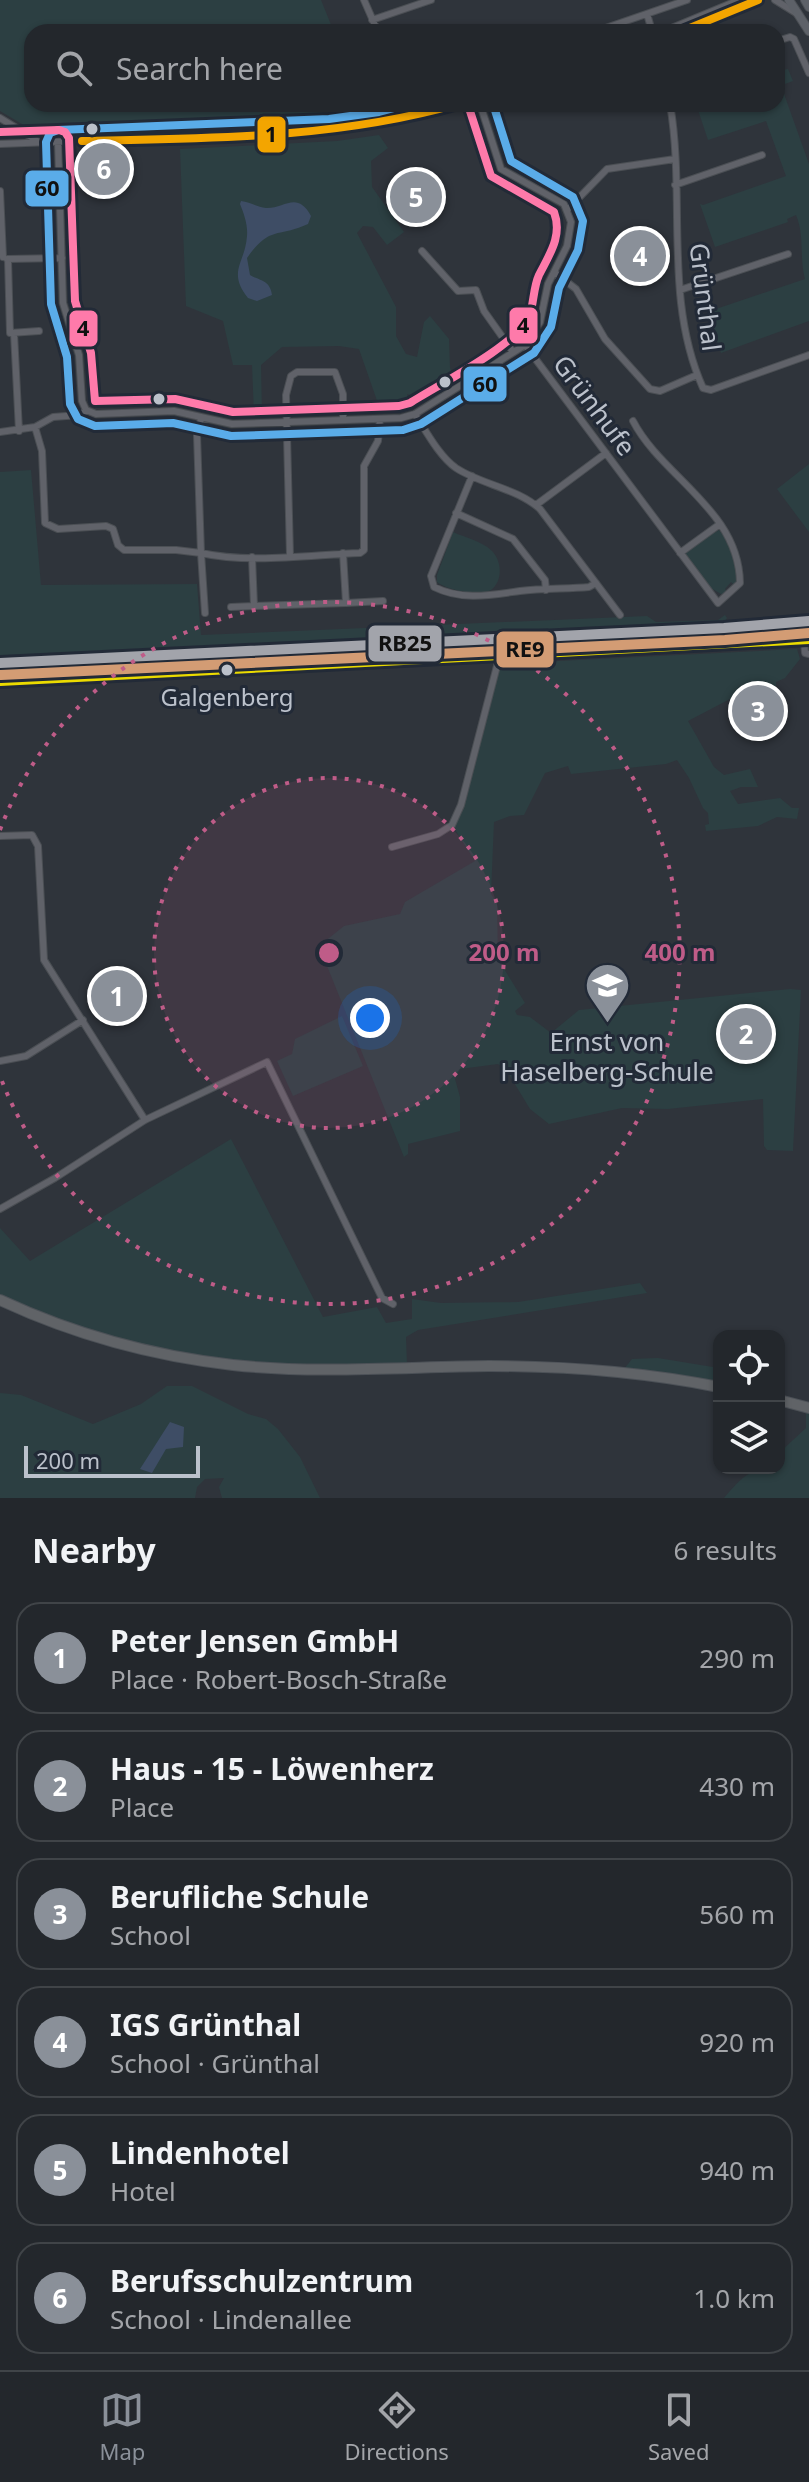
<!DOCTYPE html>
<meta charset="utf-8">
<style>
:root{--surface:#23272c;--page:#2b2f34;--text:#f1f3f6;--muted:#a3a5a9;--line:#404448;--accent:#8a9099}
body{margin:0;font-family:"Noto Sans",sans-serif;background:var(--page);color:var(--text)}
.controls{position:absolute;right:24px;bottom:24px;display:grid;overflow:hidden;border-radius:16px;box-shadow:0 2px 6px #0004}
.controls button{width:72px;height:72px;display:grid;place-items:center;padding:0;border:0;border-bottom:2px solid var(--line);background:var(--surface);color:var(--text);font:40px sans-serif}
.scale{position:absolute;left:24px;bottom:20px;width:176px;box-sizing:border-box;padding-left:8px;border:4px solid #bbc1cb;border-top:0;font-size:22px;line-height:28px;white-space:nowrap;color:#bbc1cb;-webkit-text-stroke:6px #222a37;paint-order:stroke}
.you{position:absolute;left:370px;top:1018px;width:28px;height:28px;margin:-20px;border:6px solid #fff;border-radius:50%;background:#1a73e8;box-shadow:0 0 0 12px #1a73e833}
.badge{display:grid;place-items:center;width:52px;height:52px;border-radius:50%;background:var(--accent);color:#fff;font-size:26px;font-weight:700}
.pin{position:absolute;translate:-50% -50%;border:4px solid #fff;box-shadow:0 2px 8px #0006}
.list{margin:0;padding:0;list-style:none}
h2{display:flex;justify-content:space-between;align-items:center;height:104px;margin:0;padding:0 32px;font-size:34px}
h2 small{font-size:26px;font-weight:400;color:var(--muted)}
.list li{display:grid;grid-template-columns:52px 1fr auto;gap:24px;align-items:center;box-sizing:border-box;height:112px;margin:0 16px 16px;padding:0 16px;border:2px solid var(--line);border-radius:24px}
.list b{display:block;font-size:30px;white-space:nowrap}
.list p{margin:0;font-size:26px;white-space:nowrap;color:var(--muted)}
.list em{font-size:26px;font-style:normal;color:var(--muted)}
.icon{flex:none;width:44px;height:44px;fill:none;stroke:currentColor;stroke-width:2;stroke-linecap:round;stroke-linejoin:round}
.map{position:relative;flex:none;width:809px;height:1498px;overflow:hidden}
.search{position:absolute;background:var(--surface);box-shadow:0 2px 6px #0004;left:24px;right:24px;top:24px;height:88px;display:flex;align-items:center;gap:20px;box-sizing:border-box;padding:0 28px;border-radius:24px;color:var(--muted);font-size:30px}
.sheet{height:872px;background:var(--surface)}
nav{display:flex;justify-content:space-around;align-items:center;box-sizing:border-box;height:112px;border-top:2px solid var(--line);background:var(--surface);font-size:22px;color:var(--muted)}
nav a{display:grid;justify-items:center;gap:4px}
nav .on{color:var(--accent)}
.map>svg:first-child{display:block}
</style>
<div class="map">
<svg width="809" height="1498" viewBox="0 0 809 1498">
<rect width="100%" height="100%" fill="#2f343b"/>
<path fill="#2c3f42" d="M 0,0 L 321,0 L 334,32 L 32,32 L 32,104 L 391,104 L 385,112 L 379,113 L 309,121 L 47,130 L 46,135 L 39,134 L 0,111 Z
M 788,69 L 793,81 L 782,85 L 783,91 L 809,164 L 809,321 L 721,353 L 707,312 L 805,279 C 799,258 805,236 796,215 L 787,219 L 788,222 L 715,247 L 700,204 L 703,205 L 786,176 L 766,121 L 708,140 L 696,104 L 777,104 L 777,71 Z
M 379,135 L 388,148 L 371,161 L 372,187 L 404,232 L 387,245 L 373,227 L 363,226 L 357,233 L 396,307 L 396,336 L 406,354 L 417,357 L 424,322 L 430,316 L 449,339 L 450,368 L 457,381 L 422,400 L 407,394 L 411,408 L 404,411 L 381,412 L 359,349 L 339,346 L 282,347 L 261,365 L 262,414 L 254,415 L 252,365 L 233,365 L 223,321 L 186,306 L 180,149 L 337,141 Z
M 809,464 L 809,532 L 777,489 Z
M 31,470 L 41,585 L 197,584 L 201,635 L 647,616 L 656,622 L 718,620 L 725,615 L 727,618 L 724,623 L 0,660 L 0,472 Z
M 719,530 C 730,542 739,570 736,586 L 731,582 L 725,589 L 728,593 L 721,594 L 709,587 L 685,553 L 693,545 Z
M 453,532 C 466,538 482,541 492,551 C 502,561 503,581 491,590 C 481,597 446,590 437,582 L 437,575 Z
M 809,623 L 809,629 L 782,632 L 782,636 L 809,633 L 809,636 L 780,640 L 295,662 L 268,659 L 255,664 L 0,677 L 0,665 L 646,634 Z
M 797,649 L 800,659 L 785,678 L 776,682 L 776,686 L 751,688 L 688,721 L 714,767 L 724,775 L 750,769 L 758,787 L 741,787 L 730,791 L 738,804 L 780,798 L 792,808 L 799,808 L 797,819 L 777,817 L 758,826 L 706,831 L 705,825 L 709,824 L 708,813 L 703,808 L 689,778 L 677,760 L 666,764 L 571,774 L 568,766 L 545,773 L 524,815 L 510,816 L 494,822 L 491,894 L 497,903 L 498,959 L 525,1003 L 515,1011 L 517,1015 L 530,1017 L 551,1033 L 579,1010 L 790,989 L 801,990 L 793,1151 L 767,1150 L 764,1146 L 763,1099 L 668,1109 L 622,1108 L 549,1124 L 530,1109 L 507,1071 L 498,1064 L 460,1069 L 455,1079 L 460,1097 L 460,1131 L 408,1144 L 408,1154 L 404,1157 L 319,946 L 344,926 L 400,914 L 405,902 L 475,861 L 452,825 L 461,805 L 497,664 Z
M 342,1016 L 363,1066 L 293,1096 L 277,1061 L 292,1054 L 295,1039 Z
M 231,1139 L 323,1317 L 377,1307 L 386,1323 L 412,1319 L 412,1299 L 441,1303 L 518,1302 L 640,1283 L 647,1293 L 418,1330 L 406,1337 L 407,1365 C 350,1365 292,1367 235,1362 C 155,1354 73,1330 0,1295 L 0,1228 L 30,1261 Z
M 658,1358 L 719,1368 L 719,1382 L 624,1369 L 632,1359 Z
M 167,1386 L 192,1386 L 248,1414 L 266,1419 L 278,1429 L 300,1457 L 320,1498 L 222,1498 L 219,1487 L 224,1478 L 205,1479 L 197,1487 L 195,1498 L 0,1498 L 0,1393 L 21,1395 L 93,1424 L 141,1404 Z
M 806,1413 L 809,1414 L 809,1498 L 724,1498 C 743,1476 749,1468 779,1468 L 779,1453 L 806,1428 Z"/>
<path fill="#3e4d65" d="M 241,201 C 250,202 257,207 266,208 C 284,209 297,190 311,216 L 308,224 C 278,238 270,225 247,258 L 250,275 C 260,281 270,280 272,295 L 257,301 L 248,298 C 227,271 245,264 247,236 C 248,225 244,214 240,204 Z
M 170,1422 L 184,1427 L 183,1447 L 166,1449 L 152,1473 L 140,1469 Z"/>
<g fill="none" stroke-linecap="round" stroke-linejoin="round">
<defs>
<path id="minor" d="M 364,0 L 378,32
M 775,0 L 796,13
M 647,14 L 652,31
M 372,20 L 431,0
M 594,32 L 687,0
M 662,32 L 739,0
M 680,32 L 758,0
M 777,41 L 790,37 L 794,39 L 809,73
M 670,104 C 686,197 663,299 703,388 L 711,390 L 809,355
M 0,118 L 36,140
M 58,142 L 63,303 L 79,355 L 82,401 L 86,410 L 96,414 L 174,411 L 232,424 L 401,418 L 415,414 L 525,345 L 540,322 L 548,284 L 567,246 L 571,222 L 564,204 L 501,169 L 480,104
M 0,144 L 330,131 L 381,124 L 458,104
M 675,185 L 762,155
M 0,191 L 3,257
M 568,209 L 607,169 L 675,159
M 422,251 L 458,291 L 476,290 L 484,311 L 513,352
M 7,259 L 62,258
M 8,259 L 10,333 L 39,331
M 554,272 L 576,289 L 605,339 L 650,389 L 660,391 L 697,375
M 680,290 L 788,254
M 14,333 L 19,431
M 525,345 L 718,603 L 740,583 C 739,510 662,477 633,421
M 86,410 L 80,415 L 53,417 L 35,427 L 42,451 L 45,523 L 58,529 L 106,526 L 113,529 L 118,545 L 124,550 L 176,550 L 201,553 L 197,435 L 201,419
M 415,414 C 426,431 439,456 456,468 C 482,485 517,488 540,509 L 620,615
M 0,432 L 35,427
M 472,476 L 431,576 L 434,587 C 462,601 491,595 520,591 C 543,588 567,589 589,587 L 596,583
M 536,505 L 606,453
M 456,513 L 513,539 L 545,580 L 546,590
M 680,553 L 720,524
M 290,556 L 286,395 L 291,376 L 297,372 L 335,372 L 343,394 L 343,420
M 252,557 L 254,606 L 346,603 L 343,553
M 346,603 L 383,601
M 231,607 L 254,606
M 205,613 L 201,553 C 250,564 310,555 360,553 L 364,550 L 364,466 L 378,441 L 380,419
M 804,640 L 805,653 L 809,654
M 0,836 L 32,835 L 38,846 L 44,960 L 145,1120
M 392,847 L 438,834 L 452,825 L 461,805 L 498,662 L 518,658
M 0,1061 L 26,1056 L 83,1020
M 0,1209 L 55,1178 L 145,1120 L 267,1062 L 382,1298 L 393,1304"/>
<path id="secondary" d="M 789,0 L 809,31
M 805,0 L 809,7
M 0,682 L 809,640"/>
<path id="trunk" d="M 0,1300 C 73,1334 153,1356 233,1365 C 318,1374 404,1367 489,1366 C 567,1366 643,1372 719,1387
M 779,1400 L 809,1408"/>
</defs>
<use href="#minor" stroke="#4b4f54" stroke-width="8"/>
<use href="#secondary" stroke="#4b4f54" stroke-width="10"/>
<use href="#trunk" stroke="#4c5157" stroke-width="12"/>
<use href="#minor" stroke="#606269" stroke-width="6"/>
<use href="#secondary" stroke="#5d6168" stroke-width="8"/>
<use href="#trunk" stroke="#606367" stroke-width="10"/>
<defs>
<path id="bus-1" d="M 680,32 L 758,0
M 82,141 C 209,138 335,139 458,104"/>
<path id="bus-2" d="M 410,104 L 379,112 L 329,119 L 58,130 L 50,133 L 46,142 L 51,304 L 67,357 L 70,404 L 78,419 L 95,426 L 173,423 L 231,436 L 403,430 L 421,424 L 534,353 L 551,327 L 559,288 L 578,250 L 583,221 L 573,197 L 511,161 L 493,104"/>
<path id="bus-3" d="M 0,132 L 59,130 L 65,132 L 69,138 L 75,301 L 91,353 L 95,401 L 175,399 L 233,412 L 399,406 L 410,403 C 438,385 517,345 529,317 C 534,304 533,288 539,275 C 549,255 563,236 554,212 L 491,176 L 469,108"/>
<path id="bus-4" d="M 0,682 L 809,640"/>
</defs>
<use href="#bus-1" stroke="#222a37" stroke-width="14"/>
<use href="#bus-2" stroke="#222a37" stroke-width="14"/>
<use href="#bus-3" stroke="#222a37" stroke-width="14"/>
<use href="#bus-4" stroke="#222a37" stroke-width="14"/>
<use href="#bus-1" stroke="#f3a500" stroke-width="8"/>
<use href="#bus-2" stroke="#5aace9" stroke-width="8"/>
<use href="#bus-3" stroke="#fe7aaa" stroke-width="8"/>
<use href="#bus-4" stroke="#ebdb00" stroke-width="8"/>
<defs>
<path id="rail-1" d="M 0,663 L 724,628 L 809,621"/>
<path id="rail-2" d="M 1,675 L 725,640 L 809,633"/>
</defs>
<use href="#rail-1" stroke="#222a37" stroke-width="16"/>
<use href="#rail-2" stroke="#222a37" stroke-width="16"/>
<use href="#rail-1" stroke="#a2a4ab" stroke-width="10"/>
<use href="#rail-2" stroke="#d39c74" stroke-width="10"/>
</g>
<circle cx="329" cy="953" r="175" fill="#bf5c88" fill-opacity=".12"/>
<g fill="none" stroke="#bf5c88" stroke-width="4" stroke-dasharray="4 8">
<circle cx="329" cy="953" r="175"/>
<path d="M0 830A351 351 0 1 1 0 1076"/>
</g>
<defs>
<symbol id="school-pin" viewBox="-11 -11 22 30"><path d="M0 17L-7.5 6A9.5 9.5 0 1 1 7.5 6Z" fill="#8a9099" stroke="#222a37"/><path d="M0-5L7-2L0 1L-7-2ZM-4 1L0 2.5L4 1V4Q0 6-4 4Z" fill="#fff"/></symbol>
</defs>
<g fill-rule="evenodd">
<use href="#school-pin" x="582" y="960" width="51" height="69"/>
</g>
<g fill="#bbc1cb" stroke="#222a37" stroke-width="3">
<circle cx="92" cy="129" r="7"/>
<circle cx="445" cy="382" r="7"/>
<circle cx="159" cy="399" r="7"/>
<circle cx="227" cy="670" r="7"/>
</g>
<g text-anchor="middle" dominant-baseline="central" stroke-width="6" stroke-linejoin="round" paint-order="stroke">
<g font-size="24" fill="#bbc1cb" stroke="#222a37">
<text x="227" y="696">Galgenberg</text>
</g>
<g font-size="26" fill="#bbc1cb" stroke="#222a37">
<text transform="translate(706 297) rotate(83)">Grünthal</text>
<text transform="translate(595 405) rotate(53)">Grünhufe</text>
</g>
<g font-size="26" fill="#bbc1cb" stroke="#222a37">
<text x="607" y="1041">Ernst von<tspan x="607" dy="30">Haselberg-Schule</tspan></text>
</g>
</g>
<circle cx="329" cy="953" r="12" fill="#bf5c88" stroke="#222a37" stroke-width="4"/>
<g font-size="24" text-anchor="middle" font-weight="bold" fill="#bf5c88" stroke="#222a37" stroke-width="6" stroke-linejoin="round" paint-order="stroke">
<text x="504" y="961">200 m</text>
<text x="680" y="961">400 m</text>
</g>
<g stroke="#222a37" stroke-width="3">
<rect x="256" y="115" width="31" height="39" rx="8" fill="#f3a500"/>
<rect x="24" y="169" width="46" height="39" rx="8" fill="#5aace9"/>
<rect x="508" y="306" width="31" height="39" rx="8" fill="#fe7aaa"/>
<rect x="68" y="309" width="31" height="39" rx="8" fill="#fe7aaa"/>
<rect x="462" y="365" width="46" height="38" rx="8" fill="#5aace9"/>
<rect x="367" y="624" width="76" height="39" rx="8" fill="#a2a4ab"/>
<rect x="495" y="630" width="60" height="39" rx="8" fill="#d39c74"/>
</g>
<g font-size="22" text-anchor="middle" font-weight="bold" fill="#111">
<text x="271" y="142">1</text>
<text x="47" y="196">60</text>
<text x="523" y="333">4</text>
<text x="83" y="336">4</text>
<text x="485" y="392">60</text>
<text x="405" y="651">RB25</text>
<text x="525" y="657">RE9</text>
</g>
</svg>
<div class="controls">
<button><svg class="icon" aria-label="locate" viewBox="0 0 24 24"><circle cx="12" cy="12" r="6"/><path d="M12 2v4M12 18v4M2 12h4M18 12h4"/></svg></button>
<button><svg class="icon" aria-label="layers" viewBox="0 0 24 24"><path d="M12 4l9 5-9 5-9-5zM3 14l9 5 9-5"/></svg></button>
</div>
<div class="scale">200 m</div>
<div class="you"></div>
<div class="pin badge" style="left:117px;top:996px">1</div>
<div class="pin badge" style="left:746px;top:1034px">2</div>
<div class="pin badge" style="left:758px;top:711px">3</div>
<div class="pin badge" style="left:640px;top:256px">4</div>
<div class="pin badge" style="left:416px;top:197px">5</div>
<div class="pin badge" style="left:104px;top:169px">6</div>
<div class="search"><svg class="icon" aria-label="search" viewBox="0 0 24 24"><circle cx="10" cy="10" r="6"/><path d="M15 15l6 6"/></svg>Search here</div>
</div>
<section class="sheet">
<h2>Nearby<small>6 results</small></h2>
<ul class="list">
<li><span class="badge">1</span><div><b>Peter Jensen GmbH</b><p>Place · Robert-Bosch-Straße</p></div><em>290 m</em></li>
<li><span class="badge">2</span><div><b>Haus - 15 - Löwenherz</b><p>Place</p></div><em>430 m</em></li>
<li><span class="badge">3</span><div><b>Berufliche Schule</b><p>School</p></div><em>560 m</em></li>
<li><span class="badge">4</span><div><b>IGS Grünthal</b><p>School · Grünthal</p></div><em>920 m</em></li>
<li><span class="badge">5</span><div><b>Lindenhotel</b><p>Hotel</p></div><em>940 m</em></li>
<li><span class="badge">6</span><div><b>Berufsschulzentrum</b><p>School · Lindenallee</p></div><em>1.0 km</em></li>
</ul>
</section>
<nav>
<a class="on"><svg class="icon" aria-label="map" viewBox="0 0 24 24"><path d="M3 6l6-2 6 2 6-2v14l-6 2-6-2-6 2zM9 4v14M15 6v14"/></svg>Map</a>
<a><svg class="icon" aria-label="directions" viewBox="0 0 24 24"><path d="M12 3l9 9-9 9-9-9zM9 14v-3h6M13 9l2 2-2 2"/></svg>Directions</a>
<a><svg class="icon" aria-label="saved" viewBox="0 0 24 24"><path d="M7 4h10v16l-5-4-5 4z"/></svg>Saved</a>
</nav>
